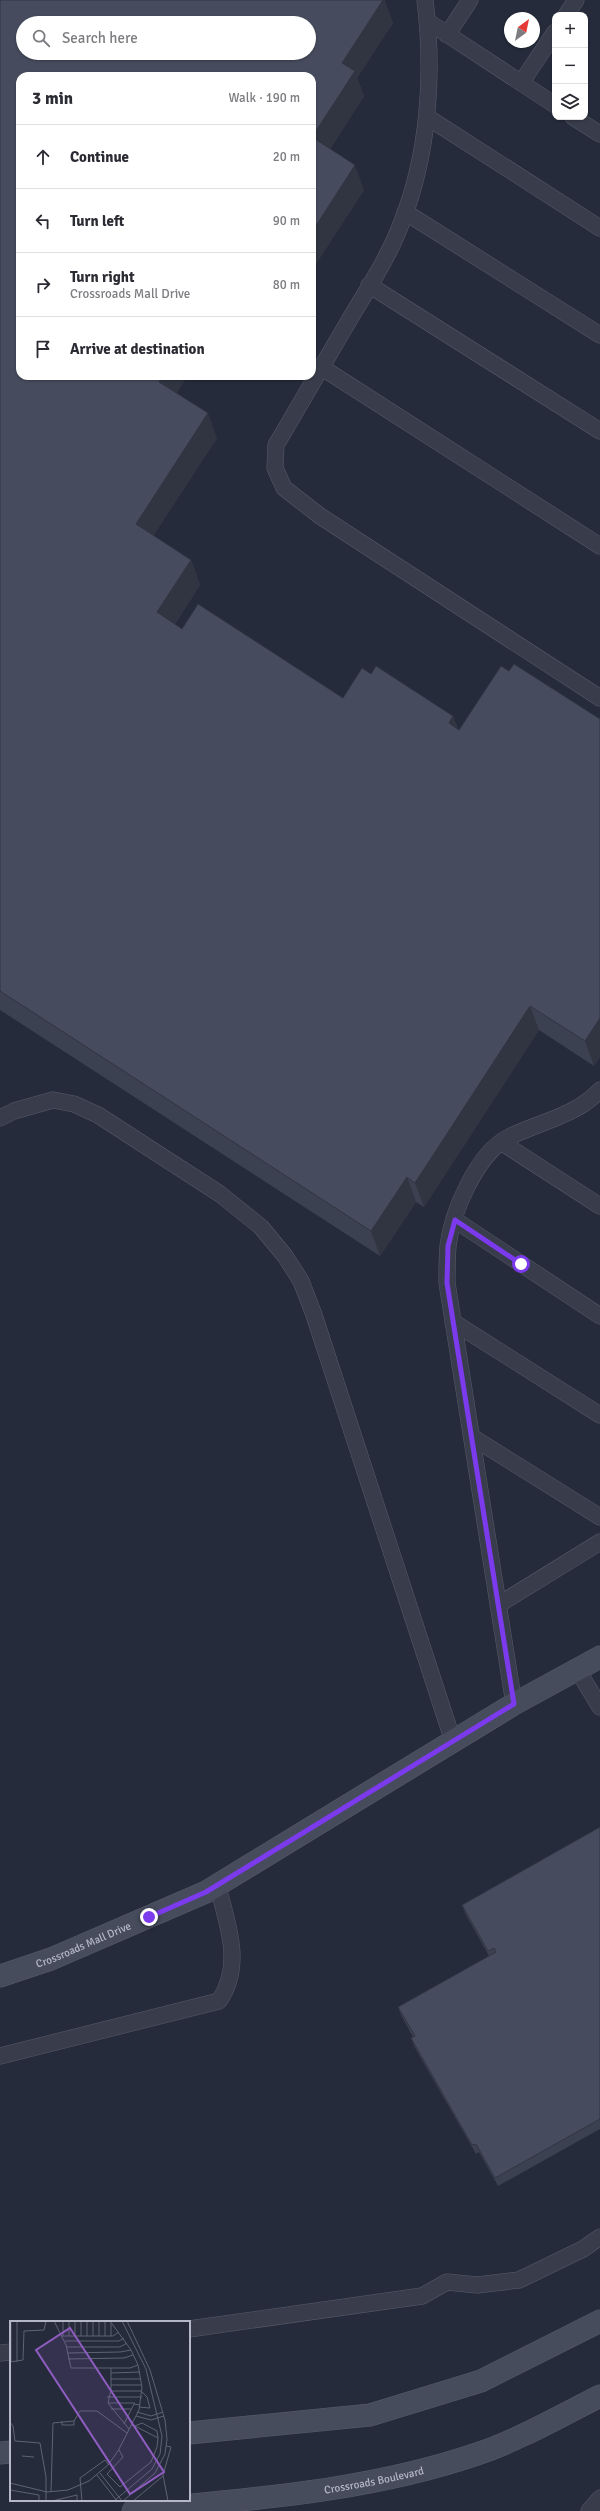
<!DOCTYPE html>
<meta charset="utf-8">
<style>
:root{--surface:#fff;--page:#f7f7f7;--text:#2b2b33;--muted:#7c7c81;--line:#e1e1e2}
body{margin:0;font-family:Signika,sans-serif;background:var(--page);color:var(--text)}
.controls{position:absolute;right:12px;top:12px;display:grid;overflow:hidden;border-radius:8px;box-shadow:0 1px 3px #0004}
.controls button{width:36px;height:36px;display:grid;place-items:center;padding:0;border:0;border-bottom:1px solid var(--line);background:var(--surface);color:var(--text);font:20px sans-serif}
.compass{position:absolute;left:504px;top:12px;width:36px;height:36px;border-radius:50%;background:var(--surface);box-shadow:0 1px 3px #0004;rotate:33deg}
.stop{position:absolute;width:12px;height:12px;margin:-9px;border:3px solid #7c3aed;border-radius:50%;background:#fff}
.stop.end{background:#7c3aed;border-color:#fff;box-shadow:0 1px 4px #0008}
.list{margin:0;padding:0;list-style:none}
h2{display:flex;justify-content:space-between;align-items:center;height:52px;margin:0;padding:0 16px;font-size:17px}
h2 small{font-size:13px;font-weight:400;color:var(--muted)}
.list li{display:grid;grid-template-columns:26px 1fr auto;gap:12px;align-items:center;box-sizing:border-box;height:64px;padding:0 16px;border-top:1px solid var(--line)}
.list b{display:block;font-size:15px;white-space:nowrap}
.list p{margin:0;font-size:13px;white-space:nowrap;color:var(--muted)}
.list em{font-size:13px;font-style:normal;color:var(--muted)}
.icon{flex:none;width:22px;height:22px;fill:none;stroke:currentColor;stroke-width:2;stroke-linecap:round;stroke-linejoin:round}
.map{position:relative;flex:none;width:600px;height:2511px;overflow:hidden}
.search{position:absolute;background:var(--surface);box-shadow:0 1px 3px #0004;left:16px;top:16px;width:300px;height:44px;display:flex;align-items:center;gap:10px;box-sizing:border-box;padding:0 14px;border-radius:22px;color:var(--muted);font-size:15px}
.panel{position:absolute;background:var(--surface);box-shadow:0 1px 3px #0004;left:16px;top:72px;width:300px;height:308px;border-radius:12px}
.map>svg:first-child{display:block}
</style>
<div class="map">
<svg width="600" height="2511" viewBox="0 0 600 2511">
<rect width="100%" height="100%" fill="#252b3a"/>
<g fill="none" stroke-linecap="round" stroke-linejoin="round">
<defs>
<path id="lane" d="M 425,0 C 434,74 429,154 401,224 C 389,256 369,287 351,317 C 326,359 301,402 276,445 L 275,468 L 284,488 L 320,516 L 600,698
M 566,15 L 576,0
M 427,21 L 555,105
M 447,35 L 470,0
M 521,83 L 555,32
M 427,117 L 600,228
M 573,117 L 600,134
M 405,212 L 600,335
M 369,285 L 600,431
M 321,367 L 600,546
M 0,1118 L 14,1111 L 53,1100 L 74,1104 L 98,1115 L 220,1194 L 261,1227 L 285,1256 L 301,1281 L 314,1315 L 453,1741
M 501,1142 L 600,1206
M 455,1220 L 600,1316
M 453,1322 L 600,1415
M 472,1437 L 600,1517
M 498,1605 L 600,1542
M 577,1669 L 600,1707
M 514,1704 L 447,1283 C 447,1271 447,1258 448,1246 C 452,1212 477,1153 509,1137 C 539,1122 576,1116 600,1090
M 0,2056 L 219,2001 C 244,1965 227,1922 217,1884
M 189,2329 L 422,2296 L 447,2282 L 477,2285 L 519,2280 L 583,2249 L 600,2237
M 0,2353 L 11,2352
M 589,2511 L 600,2498"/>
<g id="secondary">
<path id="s1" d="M 0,1976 L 51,1959 L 206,1892 L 514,1704 L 600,1657"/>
<path d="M 189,2433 L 370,2415 L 481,2381 L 600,2321"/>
<path d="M 0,2453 L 11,2452"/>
<path id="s2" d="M 133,2511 C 248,2499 366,2492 477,2454 C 519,2440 560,2416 600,2396"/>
</g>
</defs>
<use href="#lane" stroke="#575b69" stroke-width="17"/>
<use href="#secondary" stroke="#575b69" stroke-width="23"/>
<use href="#lane" stroke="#393d4b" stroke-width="16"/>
<use href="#secondary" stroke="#474c5d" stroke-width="22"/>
</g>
<path fill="#3c4151" d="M 0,0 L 393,23 L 357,78 L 364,96 L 330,149 L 364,190 L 312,270 L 312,76 L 20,76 L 177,393 L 217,438 L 153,536 L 191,560 L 200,585 L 175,624 L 182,629 L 343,698 L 371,674 L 453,716 L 458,729 L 459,730 L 509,671 L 600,719 L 600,1057 L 594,1066 L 539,1030 L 424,1207 L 416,1202 L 380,1256 L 0,1010 Z
M 600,1827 L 600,2129 L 498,2186 L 479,2152 L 476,2154 L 414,2046 L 411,2038 L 413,2037 L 401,2015 L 398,2007 L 489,1956 L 465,1913 L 462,1905 Z"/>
<path fill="#313542" d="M 383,0 L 385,0 L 393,23 L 357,78 L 364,96 L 321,162 L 312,137 L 342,63 Z
M 355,165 L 364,190 L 312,270 L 312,232 Z
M 163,376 L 188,376 L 168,407 L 159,382 Z
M 208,413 L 217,438 L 145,549 L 136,524 Z
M 191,560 L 200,585 L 166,637 L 157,612 Z
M 453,716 L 462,741 L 449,723 Z
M 530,1006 L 539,1030 L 424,1207 L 415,1183 Z
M 600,1018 L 600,1057 L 594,1066 L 585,1041 Z
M 407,1177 L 416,1202 L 380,1256 L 371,1231 Z"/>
<path fill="#464c5e" stroke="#313542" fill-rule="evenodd" d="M 0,0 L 383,0 L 342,63 L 355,71 L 312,137 L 355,165 L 312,232 L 312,76 L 20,76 L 20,376 L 163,376 L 159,382 L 208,413 L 136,524 L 191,560 L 157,612 L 182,629 L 198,604 L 343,698 L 362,668 L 371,674 L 376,666 L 453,716 L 449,723 L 459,730 L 501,666 L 509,671 L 514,664 L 600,719 L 600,1018 L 585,1041 L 530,1006 L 415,1183 L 407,1177 L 371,1231 L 0,991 ZM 23,23 L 309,23 L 309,53 L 23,53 Z
M 600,1827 L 600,2119 L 495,2178 L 476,2144 L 472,2145 L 411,2038 L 415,2036 L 398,2007 L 496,1952 L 494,1948 L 488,1951 L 462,1905 Z"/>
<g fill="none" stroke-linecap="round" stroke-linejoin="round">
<path stroke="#7c3aed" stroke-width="5" d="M 149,1917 L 206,1892 L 514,1704 L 447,1283 L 448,1246 L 455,1220 L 521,1264"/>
</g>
<g text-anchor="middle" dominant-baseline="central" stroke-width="3" stroke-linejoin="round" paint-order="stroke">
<g font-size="11" fill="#b4b8c6" stroke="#1e2230">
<text stroke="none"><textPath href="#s1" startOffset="89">Crossroads Mall Drive</textPath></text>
<text stroke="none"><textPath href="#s2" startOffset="243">Crossroads Boulevard</textPath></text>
</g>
</g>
<g transform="translate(10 2321)">
<rect width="180" height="180" fill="#252b3a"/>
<path fill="none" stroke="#5e6372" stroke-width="1" d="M 1,0 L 1,41M 7,0 L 7,41M 44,0 L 56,24 L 61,47 L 120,47 L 128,44M 51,15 L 103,15 L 109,11M 53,15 L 53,0M 59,15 L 59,0M 65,15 L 65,0M 71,15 L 71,0M 77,15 L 77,0M 83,15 L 83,0M 89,15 L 89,0M 95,15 L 95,0M 101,15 L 101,2M 55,20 L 109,20 L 114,17M 57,26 L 110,26 L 117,22M 58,32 L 110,31 L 121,29M 58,38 L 114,37 L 123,34M 0,41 L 13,39 L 14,10 L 34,9 L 36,0M 101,47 L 101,69 L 98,82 L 119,108M 101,52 L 130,51M 101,58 L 131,58M 101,64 L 132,64M 101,70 L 132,70M 97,76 L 132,76M 98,82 L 125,82M 129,86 L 140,87 L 137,76 L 132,71M 101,88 L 121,88M 127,91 L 141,95 L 153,91M 126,95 L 141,99 L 154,95M 52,100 L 52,104 L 64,104 L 64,100M 0,101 L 3,105 L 5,120 L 30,122 L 36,156 L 36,180M 114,103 L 124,83 L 130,84M 125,105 L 132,102 L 147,110 L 148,117M 156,125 L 161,126 L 153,154 L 158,180M 109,129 L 113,136 L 97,153 L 110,166 L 141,141 L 147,126 L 148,117 L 121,103M 12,135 L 24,136M 90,152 L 112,180M 87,154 L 107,180M 0,162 L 37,171 L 58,169 L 79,160 L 98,144 L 108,130 L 129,89 L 132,66 L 128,44 L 121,29 L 100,0M 0,169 L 29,174 L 29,180M 41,171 L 43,102 L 64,100 L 70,90 L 87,90 L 117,112M 42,180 L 67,174 L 67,180M 72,180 L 70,157 L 95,139 L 99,144M 104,180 L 142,148 L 150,133 L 152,115 L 136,48 L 112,0M 113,180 L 145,152 L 155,133 L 157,118 L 155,99 L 140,49 L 117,0M 123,180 L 153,155"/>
<path fill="#8f5dc1" fill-opacity="0.15" stroke="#8f5dc1" stroke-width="2" d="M 60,7 L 154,151 L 120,173 L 26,29 Z"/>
<rect width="180" height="180" fill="none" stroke="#b4b8c6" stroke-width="2"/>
</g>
</svg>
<div class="controls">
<button>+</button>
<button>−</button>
<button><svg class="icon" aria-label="layers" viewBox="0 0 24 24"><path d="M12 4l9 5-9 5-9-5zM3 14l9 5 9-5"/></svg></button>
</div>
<svg class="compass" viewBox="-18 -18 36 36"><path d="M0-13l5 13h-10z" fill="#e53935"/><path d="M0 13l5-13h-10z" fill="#7c7c81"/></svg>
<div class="stop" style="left:521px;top:1264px"></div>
<div class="stop end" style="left:149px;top:1917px"></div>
<div class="search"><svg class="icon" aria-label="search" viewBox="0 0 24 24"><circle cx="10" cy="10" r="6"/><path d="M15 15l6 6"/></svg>Search here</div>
<section class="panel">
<h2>3 min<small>Walk · 190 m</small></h2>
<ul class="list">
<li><svg class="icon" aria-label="ahead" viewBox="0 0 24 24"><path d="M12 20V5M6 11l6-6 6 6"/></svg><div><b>Continue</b></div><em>20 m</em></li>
<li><svg class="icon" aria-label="left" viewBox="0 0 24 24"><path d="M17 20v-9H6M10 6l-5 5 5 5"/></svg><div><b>Turn left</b></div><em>90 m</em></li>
<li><svg class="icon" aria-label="right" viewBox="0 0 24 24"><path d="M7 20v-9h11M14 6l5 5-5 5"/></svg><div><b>Turn right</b><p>Crossroads Mall Drive</p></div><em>80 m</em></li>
<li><svg class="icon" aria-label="arrive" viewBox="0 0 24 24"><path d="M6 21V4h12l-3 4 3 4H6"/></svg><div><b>Arrive at destination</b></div></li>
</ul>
</section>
</div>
